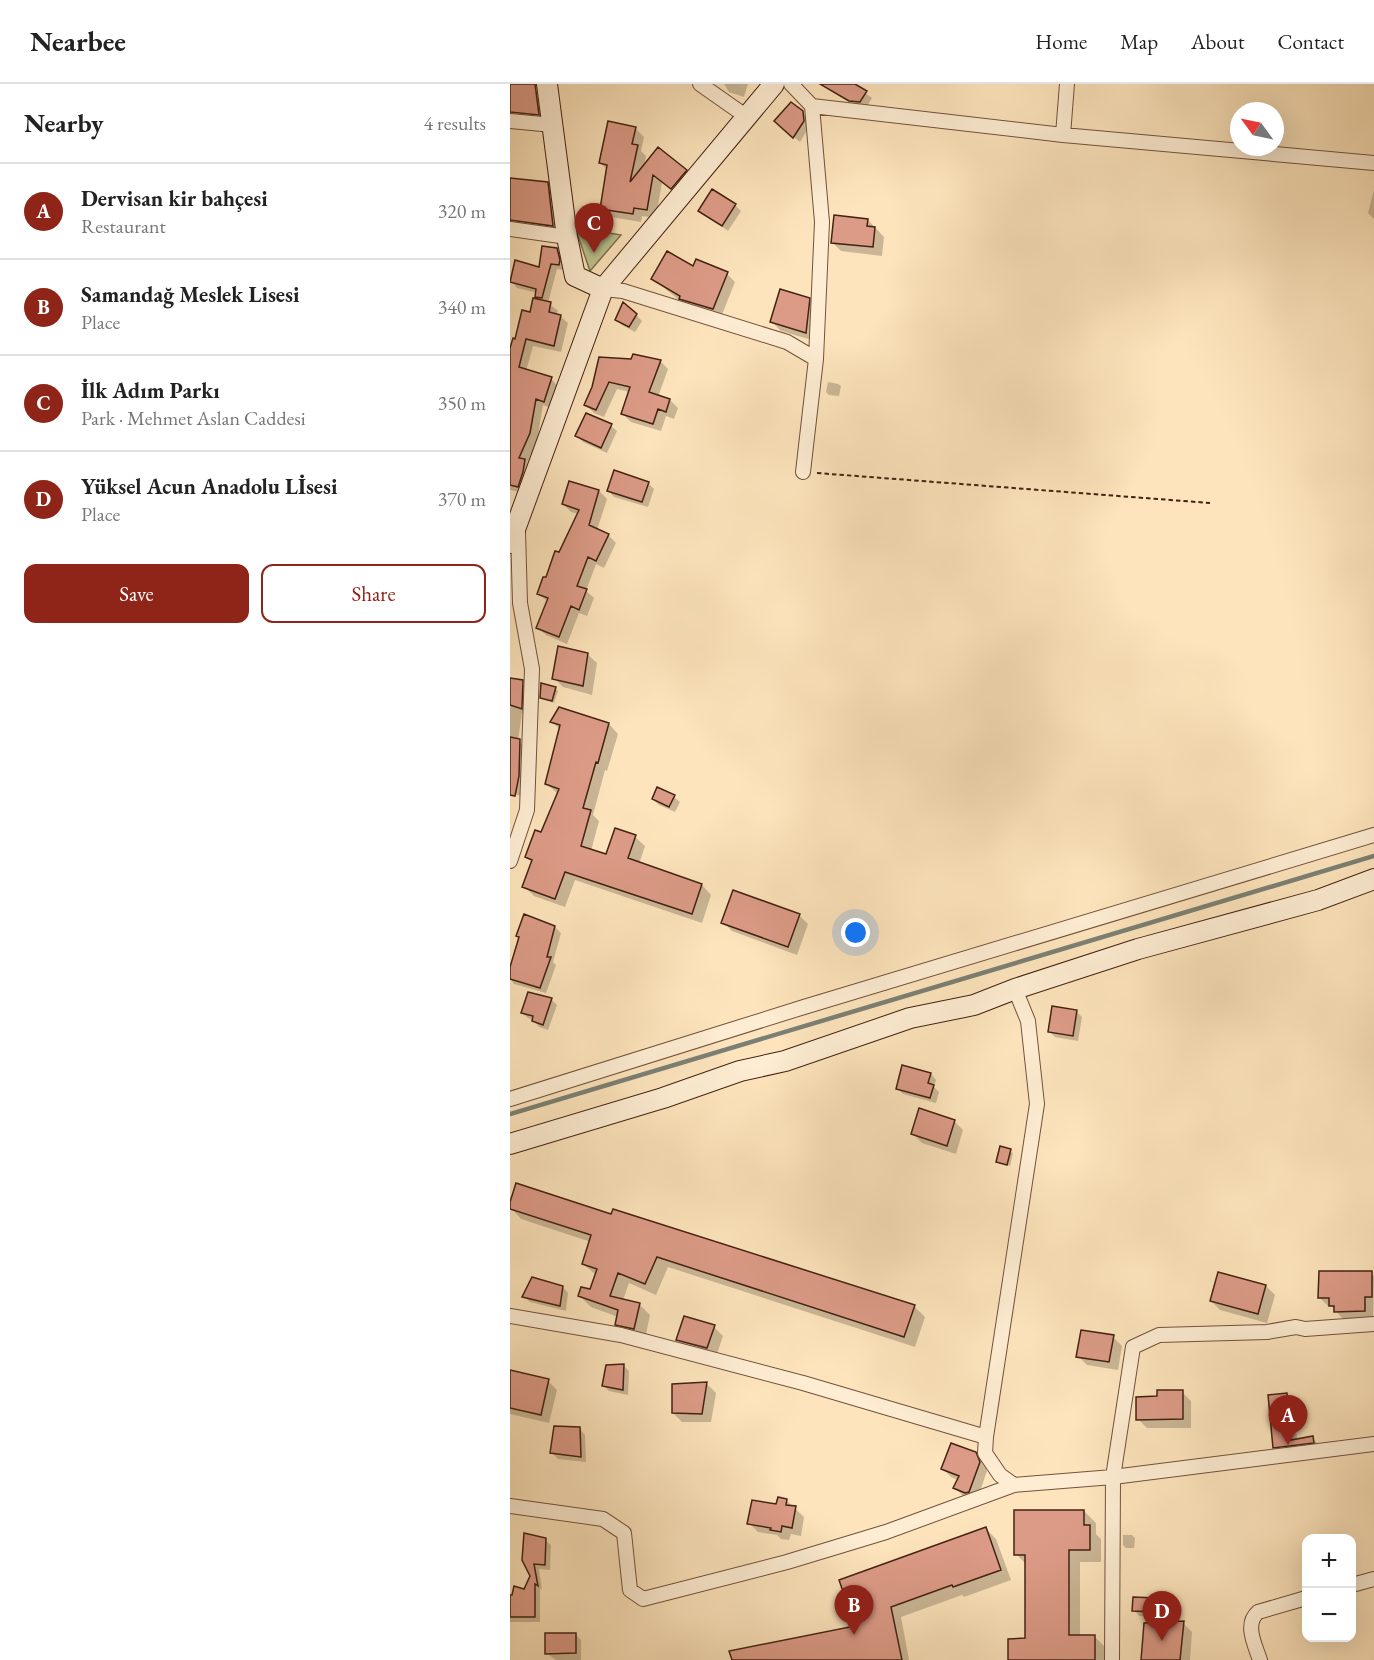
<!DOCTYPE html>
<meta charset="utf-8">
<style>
:root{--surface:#fff;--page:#f2f2f2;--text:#222;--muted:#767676;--line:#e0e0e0;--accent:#8f2418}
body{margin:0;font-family:"EB Garamond",serif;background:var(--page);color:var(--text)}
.controls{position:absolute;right:18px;bottom:18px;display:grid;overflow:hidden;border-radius:12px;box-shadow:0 6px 24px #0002}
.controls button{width:54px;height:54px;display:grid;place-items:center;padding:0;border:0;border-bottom:2px solid var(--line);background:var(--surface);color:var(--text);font:30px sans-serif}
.compass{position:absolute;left:720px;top:18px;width:54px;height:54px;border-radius:50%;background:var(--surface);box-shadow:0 6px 24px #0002;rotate:303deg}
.you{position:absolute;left:346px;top:849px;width:21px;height:21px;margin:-15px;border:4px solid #fff;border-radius:50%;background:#1a73e8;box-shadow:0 0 0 9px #1a73e833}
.badge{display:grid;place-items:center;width:39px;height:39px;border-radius:50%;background:var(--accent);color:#fff;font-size:20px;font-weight:700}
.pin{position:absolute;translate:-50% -50px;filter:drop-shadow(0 2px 3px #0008)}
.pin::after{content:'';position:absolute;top:32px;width:21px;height:18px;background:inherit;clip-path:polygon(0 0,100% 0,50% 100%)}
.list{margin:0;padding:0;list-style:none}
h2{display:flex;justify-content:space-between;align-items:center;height:78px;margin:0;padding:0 24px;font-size:26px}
h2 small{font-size:20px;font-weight:400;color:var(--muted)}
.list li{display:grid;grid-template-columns:39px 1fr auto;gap:18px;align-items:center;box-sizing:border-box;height:96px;padding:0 24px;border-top:2px solid var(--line)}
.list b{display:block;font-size:22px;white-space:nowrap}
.list p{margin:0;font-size:20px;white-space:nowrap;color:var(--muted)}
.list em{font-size:20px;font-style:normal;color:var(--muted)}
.actions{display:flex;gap:12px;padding:18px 24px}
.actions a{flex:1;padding:14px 0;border:2px solid var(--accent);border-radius:12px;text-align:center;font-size:21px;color:var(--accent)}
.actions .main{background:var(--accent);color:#fff}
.map{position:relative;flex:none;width:864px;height:1576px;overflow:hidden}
header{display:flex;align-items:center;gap:36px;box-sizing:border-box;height:84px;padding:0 30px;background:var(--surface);border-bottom:2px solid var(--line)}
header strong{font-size:28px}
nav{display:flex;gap:33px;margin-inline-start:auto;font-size:21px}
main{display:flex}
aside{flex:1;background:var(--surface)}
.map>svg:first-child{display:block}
</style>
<header>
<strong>Nearbee</strong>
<nav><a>Home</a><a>Map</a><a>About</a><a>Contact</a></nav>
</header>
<main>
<aside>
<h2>Nearby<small>4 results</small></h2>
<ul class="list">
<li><span class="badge">A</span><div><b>Dervisan kir bahçesi</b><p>Restaurant</p></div><em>320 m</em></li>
<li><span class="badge">B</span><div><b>Samandağ Meslek Lisesi</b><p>Place</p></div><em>340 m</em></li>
<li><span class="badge">C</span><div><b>İlk Adım Parkı</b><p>Park · Mehmet Aslan Caddesi</p></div><em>350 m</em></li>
<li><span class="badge">D</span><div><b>Yüksel Acun Anadolu Lİsesi</b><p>Place</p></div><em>370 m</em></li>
</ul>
<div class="actions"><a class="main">Save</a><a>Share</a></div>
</aside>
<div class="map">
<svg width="864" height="1576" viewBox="0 0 864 1576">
<rect width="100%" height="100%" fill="#fde4bc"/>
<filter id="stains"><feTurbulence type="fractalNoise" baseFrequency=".00333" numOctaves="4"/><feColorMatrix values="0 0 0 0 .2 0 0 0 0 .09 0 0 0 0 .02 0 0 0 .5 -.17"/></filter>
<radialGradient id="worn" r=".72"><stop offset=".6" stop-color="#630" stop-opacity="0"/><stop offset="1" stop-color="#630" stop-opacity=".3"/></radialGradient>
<path fill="#bfc491" stroke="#827352" stroke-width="1.5" d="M 65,143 L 111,151 L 80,187 Z"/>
<path fill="#0003" fill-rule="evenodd" d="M 0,0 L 37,0 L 36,38 L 7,36 L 0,29 Z
M 214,0 L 238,0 L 234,13 L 219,8 Z
M 317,0 L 342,0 L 362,14 L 356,24 L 346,22 L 322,8 L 316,2 Z
M 292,28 L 299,35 L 299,43 L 290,58 L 272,43 Z
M 125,44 L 134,53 L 131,67 L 136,72 L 134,83 L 176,87 L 185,96 L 170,113 L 152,98 L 146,134 L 132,132 L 131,138 L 101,133 L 91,124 L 98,86 L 90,79 Z
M 0,96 L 37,99 L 45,107 L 50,149 L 0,145 Z
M 864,106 L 864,135 L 858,129 Z
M 225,121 L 231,127 L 218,147 L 190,127 Z
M 358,136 L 374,153 L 372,172 L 331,167 L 322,158 Z
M 46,165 L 52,171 L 54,186 L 47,185 L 38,219 L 48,227 L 46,231 L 50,232 L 58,239 L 51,268 L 23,262 L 16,287 L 41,295 L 48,302 L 41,324 L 33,321 L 27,357 L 17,379 L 21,383 L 15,409 L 0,406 L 0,271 L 21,230 L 32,218 L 27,212 L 27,209 L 7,204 L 2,198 L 31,184 Z
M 183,184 L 217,190 L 225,198 L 211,233 L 178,223 L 143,195 Z
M 299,215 L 308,225 L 305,257 L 271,247 L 262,238 Z
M 126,231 L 132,237 L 125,248 L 112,241 L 106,235 Z
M 150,277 L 158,285 L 148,313 L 160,316 L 168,324 L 164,335 L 156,332 L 151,347 L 121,338 L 113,330 L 120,308 L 107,305 L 94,333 L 84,329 L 76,321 L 83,304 Z
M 318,298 L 328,300 L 331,302 L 329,312 L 319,311 L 316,308 Z
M 101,342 L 107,347 L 97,369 L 73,358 L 67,352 Z
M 60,398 L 89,407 L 97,415 L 87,446 L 98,451 L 106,459 L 94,484 L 86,480 L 76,507 L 84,514 L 77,532 L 69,529 L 57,560 L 36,551 L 28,544 L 38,518 L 29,510 L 68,430 L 61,428 L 53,420 Z
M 138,399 L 144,405 L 138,423 L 104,413 L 99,407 Z
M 77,570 L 87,579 L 82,611 L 53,603 L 44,594 Z
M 0,596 L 12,598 L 19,605 L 18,631 L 12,629 L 8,657 L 17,664 L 13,713 L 0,708 Z
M 45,604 L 48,607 L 44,619 L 31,614 Z
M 42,638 L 99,640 L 108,650 L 97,687 L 95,686 L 83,731 L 89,737 L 81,767 L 97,772 L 125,753 L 135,762 L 129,780 L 192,801 L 201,811 L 192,839 L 65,796 L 55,823 L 24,812 L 14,802 L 23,779 L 17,773 L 32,750 L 48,710 L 37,700 L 51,646 Z
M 164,713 L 170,718 L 165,728 L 149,721 L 143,715 Z
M 289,831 L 298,840 L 287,871 L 222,847 L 213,838 Z
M 45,843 L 51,849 L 43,878 L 46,881 L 36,909 L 4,900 L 0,895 L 0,888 L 10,854 L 8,852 Z
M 41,915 L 47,921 L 38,946 L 29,943 L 23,936 L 18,934 L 12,929 Z
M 566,927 L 572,933 L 568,957 L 545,953 L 539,947 Z
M 393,983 L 421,990 L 426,996 L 424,1003 L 429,1008 L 426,1019 L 393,1010 L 387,1004 Z
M 444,1037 L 453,1046 L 446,1070 L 412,1059 L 403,1050 Z
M 491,1064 L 503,1069 L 500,1082 L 487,1077 Z
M 0,1123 L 102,1132 L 404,1222 L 415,1233 L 405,1263 L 158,1183 L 146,1211 L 119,1199 L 113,1216 L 129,1220 L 140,1231 L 135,1255 L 118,1252 L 106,1240 L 108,1233 L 81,1223 L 70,1212 L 81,1207 L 86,1191 L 73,1180 L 81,1158 L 11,1135 Z
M 861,1189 L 864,1192 L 863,1235 L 834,1236 L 821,1222 L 818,1222 L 809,1213 Z
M 756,1202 L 765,1211 L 757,1239 L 710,1226 L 701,1217 Z
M 53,1203 L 58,1209 L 56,1227 L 20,1218 L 14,1213 Z
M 204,1243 L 213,1252 L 206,1273 L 177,1265 L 168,1256 Z
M 603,1253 L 612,1262 L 608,1286 L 577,1281 L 568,1272 Z
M 113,1281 L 119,1287 L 118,1311 L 99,1307 L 93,1301 Z
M 0,1288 L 38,1297 L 47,1306 L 39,1339 L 0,1330 Z
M 197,1300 L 206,1309 L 201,1338 L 172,1338 L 163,1329 Z
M 672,1308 L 681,1317 L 681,1344 L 637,1344 L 628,1335 L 649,1314 Z
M 776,1311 L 784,1319 L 787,1356 L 802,1354 L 810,1362 L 772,1371 L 764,1363 ZM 793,1358 L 793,1361 L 769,1364 L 769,1361 Z
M 70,1345 L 75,1351 L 76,1378 L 48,1375 L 42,1369 Z
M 465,1370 L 474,1378 L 477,1387 L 467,1416 L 464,1417 L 452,1411 L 444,1403 L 448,1396 L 441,1393 L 433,1385 Z
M 276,1416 L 294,1433 L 291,1452 L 281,1450 L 279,1456 L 271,1455 L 267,1451 L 248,1448 L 239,1439 Z
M 574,1427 L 586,1439 L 586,1450 L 591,1455 L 591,1478 L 570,1478 L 570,1552 L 584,1552 L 596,1564 L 596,1576 L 499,1576 L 517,1556 L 517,1481 L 506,1470 Z
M 476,1445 L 486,1455 L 501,1496 L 454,1513 L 452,1511 L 391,1533 L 399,1576 L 223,1576 L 347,1543 Z
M 613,1451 L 622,1451 L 625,1454 L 624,1464 L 616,1464 L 613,1461 Z
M 35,1456 L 41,1461 L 40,1486 L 29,1485 L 32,1506 L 30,1504 L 30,1538 L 0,1538 L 0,1525 L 15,1506 L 22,1492 L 13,1475 Z
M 645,1516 L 650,1521 L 650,1533 L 629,1532 L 624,1526 Z
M 673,1539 L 682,1548 L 680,1576 L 633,1576 Z
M 65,1550 L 71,1556 L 71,1576 L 46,1576 L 36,1569 Z"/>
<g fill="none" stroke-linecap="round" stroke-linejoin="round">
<path stroke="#7b8074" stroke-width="4.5" d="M 0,1030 L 864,772"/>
</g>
<path fill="#dc9b87" stroke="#442212" stroke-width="1.5" d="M 0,0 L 25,0 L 29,31 L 0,28 Z
M 310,0 L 345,0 L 357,7 L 350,18 L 339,17 Z
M 281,18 L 293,27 L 294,37 L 283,54 L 264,37 Z
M 98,37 L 126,43 L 122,60 L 128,61 L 120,98 L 148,63 L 177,86 L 161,105 L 143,91 L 137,126 L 124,124 L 123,130 L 90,125 L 97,81 L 89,79 Z
M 0,94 L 38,98 L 43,142 L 0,136 Z
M 202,105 L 226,120 L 212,142 L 188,127 Z
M 324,131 L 358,135 L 357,142 L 365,143 L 363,163 L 321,159 Z
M 32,162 L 47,164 L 50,176 L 49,181 L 41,180 L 32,214 L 25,213 L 26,205 L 0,198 L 5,176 L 29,183 Z
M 157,167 L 183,182 L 186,175 L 218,188 L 203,225 L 169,215 L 170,212 L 141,195 Z
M 270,205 L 300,214 L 296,249 L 260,238 Z
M 23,214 L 41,218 L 39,228 L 51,231 L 44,262 L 16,255 L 9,283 L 42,293 L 34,318 L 26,315 L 20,349 L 9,374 L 15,375 L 13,388 L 8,403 L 0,401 L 0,264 L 3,254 L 5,255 L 12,226 L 20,228 Z
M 113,218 L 127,230 L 119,243 L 105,236 Z
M 123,270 L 151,276 L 139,308 L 160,315 L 156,328 L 148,325 L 143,340 L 111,330 L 120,303 L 99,298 L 86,326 L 74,321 L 82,303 L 89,273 L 121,275 Z
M 76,329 L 102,340 L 91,364 L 65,352 Z
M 104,386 L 139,398 L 132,418 L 97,407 Z
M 59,397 L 89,406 L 79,441 L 99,450 L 86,477 L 78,473 L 67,502 L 77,505 L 69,526 L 61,522 L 49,553 L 26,544 L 38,514 L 27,510 L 33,493 L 36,493 L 45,467 L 49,468 L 69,426 L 52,420 Z
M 48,562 L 78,569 L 73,602 L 42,595 Z
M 0,594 L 13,596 L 12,625 L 0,621 Z
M 31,599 L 46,603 L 42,617 L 30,614 Z
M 49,623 L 99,639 L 88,679 L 86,678 L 73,724 L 81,726 L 71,762 L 96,770 L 105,744 L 126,751 L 118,774 L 192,800 L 182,830 L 55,788 L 45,815 L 12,803 L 22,776 L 15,773 L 25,746 L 31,748 L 49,705 L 35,700 L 50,641 L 40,638 Z
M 0,653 L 10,655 L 9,692 L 5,712 L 0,711 Z
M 147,703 L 165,711 L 159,723 L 142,715 Z
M 223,806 L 290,830 L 278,863 L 211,839 Z
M 14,830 L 45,842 L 37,873 L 41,873 L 30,904 L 0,895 L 0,883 L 9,853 L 6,852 Z
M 18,908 L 42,914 L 33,941 L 22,937 L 23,932 L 11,929 Z
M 542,922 L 567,926 L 563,952 L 538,948 Z
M 392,981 L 421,989 L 418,999 L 424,1001 L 420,1014 L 386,1005 Z
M 409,1024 L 445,1036 L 437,1062 L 401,1050 Z
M 490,1062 L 501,1065 L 497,1081 L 486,1078 Z
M 6,1099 L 101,1130 L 103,1125 L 405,1221 L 394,1253 L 147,1173 L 135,1200 L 108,1189 L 100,1212 L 130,1219 L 124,1245 L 105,1241 L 108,1226 L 68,1212 L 71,1203 L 80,1205 L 87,1185 L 72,1180 L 81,1151 L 0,1125 L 0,1118 Z
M 809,1187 L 862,1187 L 862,1213 L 855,1213 L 855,1227 L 824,1228 L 824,1222 L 819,1222 L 819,1214 L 808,1214 Z
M 708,1188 L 756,1201 L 748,1230 L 700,1217 Z
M 22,1193 L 53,1202 L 50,1222 L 12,1213 Z
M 174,1232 L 205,1241 L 197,1264 L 166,1256 Z
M 571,1246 L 604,1251 L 599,1278 L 566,1273 Z
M 114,1280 L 113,1306 L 92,1302 L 96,1281 Z
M 0,1286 L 39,1295 L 31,1331 L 0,1324 Z
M 197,1298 L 192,1330 L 162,1329 L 162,1300 Z
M 647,1306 L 673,1306 L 673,1335 L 626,1336 L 626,1313 L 647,1312 Z
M 777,1309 L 781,1356 L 803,1352 L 804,1359 L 763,1364 L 758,1311 Z
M 44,1342 L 70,1343 L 71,1373 L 40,1369 Z
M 441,1359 L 466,1368 L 470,1378 L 459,1408 L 455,1409 L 443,1404 L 449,1392 L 431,1385 Z
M 268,1413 L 277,1415 L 276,1421 L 286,1422 L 282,1444 L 272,1442 L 271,1448 L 260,1446 L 261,1444 L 237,1440 L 242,1416 L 266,1420 Z
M 504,1426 L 574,1426 L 574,1441 L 580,1441 L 580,1466 L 559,1466 L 559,1551 L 585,1551 L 585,1576 L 498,1576 L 498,1555 L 515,1554 L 515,1471 L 504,1471 Z
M 476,1443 L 491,1486 L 443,1503 L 442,1501 L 381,1523 L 392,1576 L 222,1576 L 219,1567 L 345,1542 L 329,1496 Z
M 14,1449 L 36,1454 L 35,1481 L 24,1480 L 28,1502 L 25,1500 L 25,1533 L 0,1533 L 0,1511 L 2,1511 L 4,1502 L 14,1505 L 20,1492 L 12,1476 Z
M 623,1513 L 645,1514 L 644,1528 L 622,1527 Z
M 674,1537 L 670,1576 L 631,1576 L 634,1539 Z
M 35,1549 L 66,1549 L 66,1569 L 35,1570 Z"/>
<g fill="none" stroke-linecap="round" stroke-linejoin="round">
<defs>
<path id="street" d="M 190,0 L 237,33
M 281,0 L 302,22 L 312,138 L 306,275 L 293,388
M 302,22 L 553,51 L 864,79
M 0,37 L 43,41
M 553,51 L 557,0
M 0,145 L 57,153
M 93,205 L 113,207 L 277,258 L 306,275
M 0,777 L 17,726 L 22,585 L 10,519 L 8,447
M 0,1015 L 294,923 L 864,751
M 0,1232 L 111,1251 L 293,1299 L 476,1353 L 475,1369 L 490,1391 L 504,1401 L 376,1448 L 277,1478 L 133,1515 L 120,1506 L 114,1449 L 93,1435 L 0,1422
M 476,1353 L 527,1020 L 518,937 L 505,905
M 504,1401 L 603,1393 L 864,1360
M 842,1501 L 864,1495
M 602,1576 L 603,1393 L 623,1263 L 649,1251 L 757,1248 L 786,1243 L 795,1245 L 864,1240
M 750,1576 C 745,1561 734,1540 748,1528 L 796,1514"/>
<path id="secondary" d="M 37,0 L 57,153 L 65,192 L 93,205
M 0,459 L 93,205 L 264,0
M 0,1060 L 153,1014 L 230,987 L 275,977 L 400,934 L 464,921 L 505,905 L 628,865 L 808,816 L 864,795"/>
</defs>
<use href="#street" stroke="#72523c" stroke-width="16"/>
<use href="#secondary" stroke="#442212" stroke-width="22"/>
<path stroke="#442212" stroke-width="2" stroke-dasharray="4.5 3" stroke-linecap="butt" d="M 307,389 L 700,419"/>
<use href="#street" stroke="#feedd3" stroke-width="14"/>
<use href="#secondary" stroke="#feedd3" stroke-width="20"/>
</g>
<rect width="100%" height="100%" filter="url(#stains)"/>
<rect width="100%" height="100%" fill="url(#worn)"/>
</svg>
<div class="controls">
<button>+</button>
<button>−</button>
</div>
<svg class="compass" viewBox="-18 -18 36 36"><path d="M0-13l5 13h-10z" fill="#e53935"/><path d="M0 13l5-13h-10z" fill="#767676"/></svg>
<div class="you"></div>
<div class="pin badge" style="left:778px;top:1361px">A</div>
<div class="pin badge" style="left:344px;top:1551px">B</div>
<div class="pin badge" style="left:84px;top:169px">C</div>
<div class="pin badge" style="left:652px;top:1557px">D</div>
</div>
</main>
